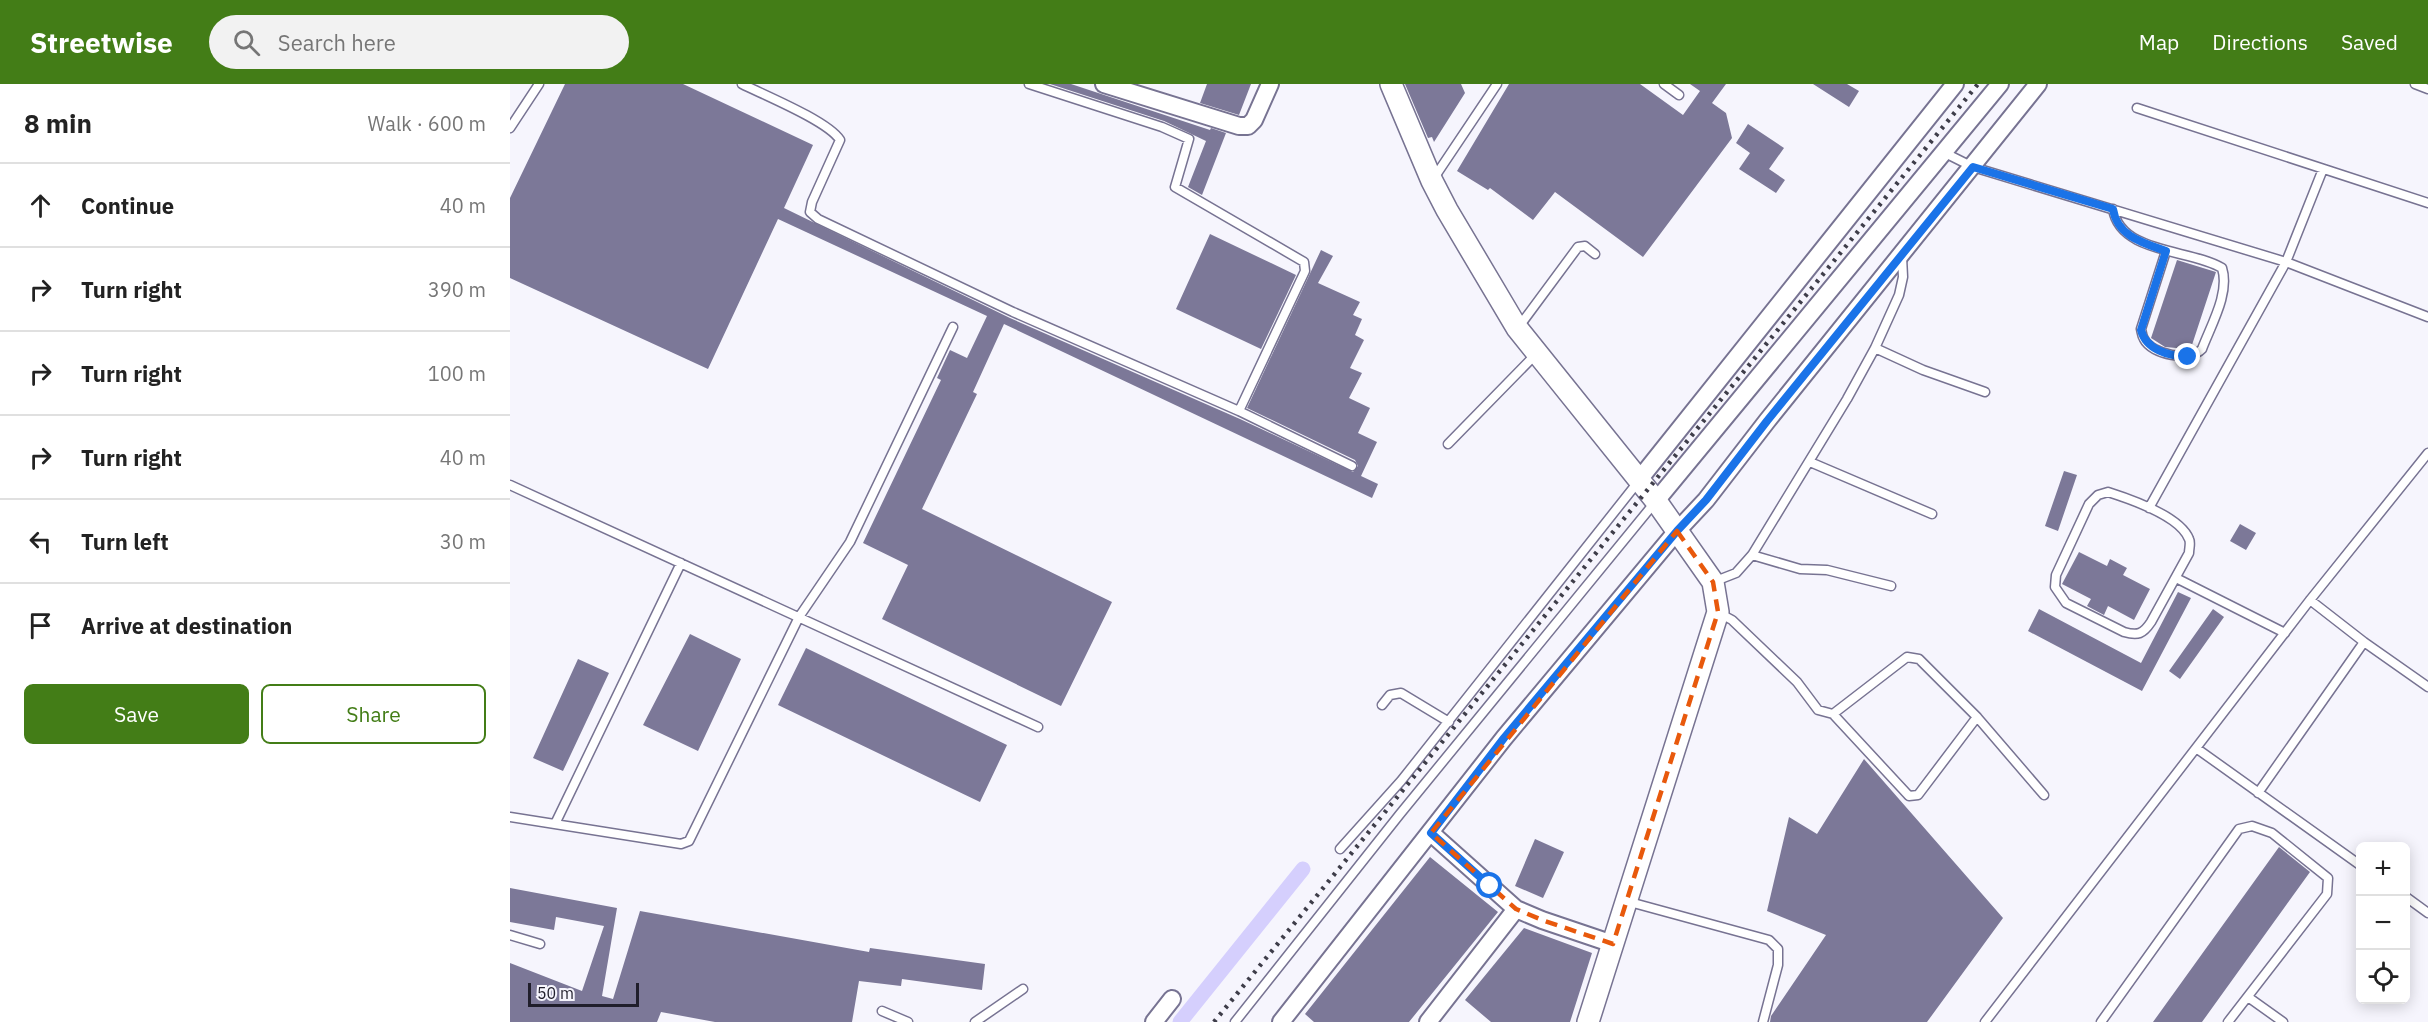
<!DOCTYPE html>
<meta charset="utf-8">
<style>
:root{--surface:#fff;--page:#f2f2f2;--text:#222;--muted:#767676;--line:#e0e0e0;--accent:#437d17}
body{margin:0;font-family:"IBM Plex Sans",sans-serif;background:var(--page);color:var(--text)}
.controls{position:absolute;right:18px;bottom:18px;display:grid;overflow:hidden;border-radius:9px;box-shadow:0 3px 15px #0003}
.controls button{width:54px;height:54px;display:grid;place-items:center;padding:0;border:0;border-bottom:2px solid var(--line);background:var(--surface);color:var(--text);font:30px sans-serif}
.scale{position:absolute;left:18px;bottom:15px;width:111px;box-sizing:border-box;padding-left:6px;border:3px solid #201e2b;border-top:0;font-size:16px;line-height:21px;white-space:nowrap;color:#201e2b;-webkit-text-stroke:4px #f6f5fd;paint-order:stroke}
.stop{position:absolute;width:18px;height:18px;margin:-14px;border:4px solid #1a73e8;border-radius:50%;background:#fff}
.stop.end{background:#1a73e8;border-color:#fff;box-shadow:0 2px 6px #0008}
.list{margin:0;padding:0;list-style:none}
h2{display:flex;justify-content:space-between;align-items:center;height:78px;margin:0;padding:0 24px;font-size:26px}
h2 small{font-size:20px;font-weight:400;color:var(--muted)}
.list li{display:grid;grid-template-columns:39px 1fr auto;gap:18px;align-items:center;box-sizing:border-box;height:84px;padding:0 24px;border-top:2px solid var(--line)}
.list b{display:block;font-size:22px;white-space:nowrap}
.list em{font-size:20px;font-style:normal;color:var(--muted)}
.actions{display:flex;gap:12px;padding:18px 24px}
.actions a{flex:1;padding:14px 0;border:2px solid var(--accent);border-radius:9px;text-align:center;font-size:21px;color:var(--accent)}
.actions .main{background:var(--accent);color:#fff}
.icon{flex:none;width:33px;height:33px;fill:none;stroke:currentColor;stroke-width:2;stroke-linecap:round;stroke-linejoin:round}
.map{position:relative;flex:none;width:1918px;height:938px;overflow:hidden}
header{display:flex;align-items:center;gap:36px;box-sizing:border-box;height:84px;padding:0 30px;background:var(--accent);color:#fff}
header strong{font-size:28px}
nav{display:flex;gap:33px;margin-inline-start:auto;font-size:21px}
.search{width:420px;height:54px;background:var(--page);display:flex;align-items:center;gap:15px;box-sizing:border-box;padding:0 21px;border-radius:33px;color:var(--muted);font-size:22px}
main{display:flex}
aside{flex:1;background:var(--surface)}
.map>svg:first-child{display:block}
</style>
<header>
<strong>Streetwise</strong>
<div class="search"><svg class="icon" aria-label="search" viewBox="0 0 24 24"><circle cx="10" cy="10" r="6"/><path d="M15 15l6 6"/></svg>Search here</div>
<nav><a>Map</a><a>Directions</a><a>Saved</a></nav>
</header>
<main>
<aside>
<h2>8 min<small>Walk · 600 m</small></h2>
<ul class="list">
<li><svg class="icon" aria-label="ahead" viewBox="0 0 24 24"><path d="M12 20V5M6 11l6-6 6 6"/></svg><div><b>Continue</b></div><em>40 m</em></li>
<li><svg class="icon" aria-label="right" viewBox="0 0 24 24"><path d="M7 20v-9h11M14 6l5 5-5 5"/></svg><div><b>Turn right</b></div><em>390 m</em></li>
<li><svg class="icon" aria-label="right" viewBox="0 0 24 24"><path d="M7 20v-9h11M14 6l5 5-5 5"/></svg><div><b>Turn right</b></div><em>100 m</em></li>
<li><svg class="icon" aria-label="right" viewBox="0 0 24 24"><path d="M7 20v-9h11M14 6l5 5-5 5"/></svg><div><b>Turn right</b></div><em>40 m</em></li>
<li><svg class="icon" aria-label="left" viewBox="0 0 24 24"><path d="M17 20v-9H6M10 6l-5 5 5 5"/></svg><div><b>Turn left</b></div><em>30 m</em></li>
<li><svg class="icon" aria-label="arrive" viewBox="0 0 24 24"><path d="M6 21V4h12l-3 4 3 4H6"/></svg><div><b>Arrive at destination</b></div></li>
</ul>
<div class="actions"><a class="main">Save</a><a>Share</a></div>
</aside>
<div class="map">
<svg width="1918" height="938" viewBox="0 0 1918 938">
<rect width="100%" height="100%" fill="#f6f5fd"/>
<g fill="none" stroke-linecap="round" stroke-linejoin="round">
<path stroke="#d5cffd" stroke-width="15" d="M 670,938 L 793,785"/>
</g>
<path fill="#7c7898" d="M 55,0 L 173,0 L 303,61 L 274,124 L 500,234 L 730,335 L 843,388 L 848,382 L 845,376 L 737,324 L 811,166 L 823,172 L 808,199 L 850,218 L 843,231 L 852,235 L 845,251 L 854,256 L 840,284 L 852,289 L 839,314 L 860,324 L 848,349 L 867,358 L 851,392 L 868,400 L 862,414 L 494,240 L 463,308 L 467,310 L 412,425 L 602,518 L 551,622 L 372,535 L 398,481 L 353,459 L 431,296 L 427,294 L 440,266 L 457,274 L 477,232 L 268,135 L 198,285 L 0,194 L 0,114 Z
M 540,0 L 561,0 L 700,46 L 701,44 L 716,49 L 692,111 L 678,103 L 696,57 L 654,37 Z
M 697,0 L 741,0 L 729,31 L 690,19 Z
M 895,0 L 951,0 L 955,9 L 924,58 L 922,53 L 918,54 Z
M 999,0 L 1130,0 L 1173,31 L 1190,7 L 1180,0 L 1216,0 L 1202,19 L 1216,29 L 1222,54 L 1133,173 L 1045,108 L 1023,136 L 980,104 L 978,106 L 947,87 Z
M 1303,0 L 1337,0 L 1349,7 L 1339,23 Z
M 1238,40 L 1274,64 L 1259,85 L 1275,96 L 1266,109 L 1229,85 L 1240,69 L 1226,59 Z
M 700,150 L 786,191 L 751,265 L 666,225 Z
M 1667,176 L 1706,188 L 1681,264 L 1678,265 L 1655,263 L 1641,254 Z
M 1554,387 L 1567,391 L 1548,447 L 1535,442 Z
M 1730,440 L 1746,449 L 1736,466 L 1720,457 Z
M 1569,468 L 1597,482 L 1600,475 L 1617,484 L 1613,491 L 1640,505 L 1624,536 L 1598,522 L 1594,531 L 1577,522 L 1581,515 L 1552,500 Z
M 1668,508 L 1681,514 L 1632,607 L 1518,547 L 1529,525 L 1631,579 Z
M 1703,525 L 1714,533 L 1670,595 L 1659,587 Z
M 180,550 L 231,575 L 188,667 L 133,641 Z
M 296,564 L 497,661 L 470,718 L 268,621 Z
M 68,575 L 99,589 L 53,687 L 23,674 Z
M 1354,675 L 1493,834 L 1417,938 L 1260,938 L 1261,932 L 1316,851 L 1257,827 L 1279,733 L 1307,750 Z
M 1025,755 L 1054,768 L 1033,814 L 1005,802 Z
M 1769,763 L 1800,788 L 1692,938 L 1643,938 Z
M 920,773 L 988,828 L 899,938 L 804,938 L 795,930 Z
M 0,804 L 107,824 L 92,912 L 103,915 L 130,827 L 359,868 L 360,864 L 475,880 L 472,906 L 392,895 L 391,902 L 349,897 L 342,938 L 205,938 L 151,928 L 147,938 L 0,938 L 0,879 L 72,907 L 94,842 L 46,833 L 44,846 L 0,838 Z
M 1014,844 L 1082,869 L 1060,938 L 981,938 L 955,916 Z"/>
<g fill="none" stroke-linecap="round" stroke-linejoin="round">
<defs>
<path id="service" d="M 232,0 C 254,11 318,37 330,56 L 302,118 L 300,128 L 308,135 L 503,228 L 729,327
M 519,0 L 652,43 L 679,55 L 665,103 L 794,178 L 795,187 L 729,327 L 842,382
M 1154,0 L 1169,11
M 1905,0 L 1918,5
M 1627,24 L 1918,119
M 0,44 L 29,0
M 1433,68 L 1463,83 L 1776,178 L 1918,233
M 924,94 L 987,0
M 1603,125 C 1610,170 1681,165 1712,184 C 1720,209 1701,241 1692,265 C 1680,278 1642,271 1634,255 C 1632,252 1632,249 1631,245 L 1656,167
M 1008,244 L 1068,163 L 1075,162 L 1085,170
M 1365,264 L 1413,286 L 1475,308
M 938,360 L 1027,269
M 1300,378 L 1422,430
M 0,401 L 528,643
M 1598,408 C 1620,415 1670,432 1679,455 C 1681,459 1679,464 1679,469 L 1641,538 C 1633,550 1628,552 1614,548 L 1556,519 L 1545,503 L 1546,491 L 1579,420 L 1588,411 Z
M 1639,424 L 1776,178 L 1813,85
M 1242,471 L 1290,485 L 1317,486 L 1381,502
M 1666,494 L 1775,549
M 1203,498 L 1226,489 L 1242,471 L 1337,315 L 1365,264 L 1389,211 L 1393,193 L 1392,173
M 1800,516 L 1854,558 L 1918,603
M 1209,529 L 1222,536 L 1287,598 L 1308,626 L 1323,630 L 1397,573 L 1409,575 L 1467,633 L 1534,711
M 872,621 L 880,611 L 891,609 L 939,638
M 1323,630 L 1399,712 L 1408,711 L 1467,633
M 1686,664 L 1850,781
M 1748,709 L 1854,558
M 0,733 L 171,760 L 179,757 L 289,533 L 340,458 L 443,243
M 45,740 L 171,479
M 830,765 L 891,697 L 1128,398
M 1896,813 L 1918,829
M 1116,817 L 1259,856 L 1268,865 L 1268,881 L 1253,938
M 0,851 L 30,860
M 1738,913 L 1773,938
M 372,927 L 398,938
M 465,938 L 513,905
M 725,938 L 890,730 L 1146,417
M 1475,938 L 1800,516 L 1918,369
M 1591,938 L 1729,745 L 1742,742 L 1762,749 L 1818,794 L 1817,810 L 1718,938"/>
<path id="minor" d="M 594,0 L 729,42 L 738,42 L 744,36 L 760,0
M 1128,397 L 1445,0
M 1146,417 L 1490,0
M 921,749 L 1006,825 L 1032,836 L 1103,860
M 644,938 L 662,915
M 771,938 L 994,654 L 1167,447 L 1196,416 L 1257,337 L 1528,0
M 918,938 L 1006,825"/>
<path id="tertiary" d="M 881,0 L 922,97 L 937,126 L 1007,244 L 1146,417 L 1203,498 L 1208,528 L 1078,938"/>
</defs>
<use href="#service" stroke="#777392" stroke-width="11"/>
<use href="#minor" stroke="#777392" stroke-width="20"/>
<use href="#tertiary" stroke="#777392" stroke-width="24"/>
<use href="#service" stroke="#fff" stroke-width="8"/>
<use href="#minor" stroke="#fff" stroke-width="16"/>
<use href="#tertiary" stroke="#fff" stroke-width="21"/>
<path stroke="#3e3d49" stroke-width="4.5" stroke-dasharray="3 6" stroke-linecap="butt" d="M 704,938 L 1468,0"/>
</g>
<g fill="none" stroke-linecap="round" stroke-linejoin="round">
<path stroke="#1a73e8" stroke-width="8" d="M 980,802 L 921,749 L 994,654 L 1167,447 L 1196,416 L 1257,337 L 1463,83 L 1603,125 C 1607,152 1633,159 1656,167 L 1631,246 C 1636,266 1659,272 1678,273"/>
</g>
<path fill="none" stroke="#e8590c" stroke-width="4.5" stroke-dasharray="12 8" stroke-linejoin="round" d="M 1167,447 L 1203,498 L 1208,528 L 1103,860 L 1032,836 L 1006,825 L 921,749 Z"/>
</svg>
<div class="controls">
<button>+</button>
<button>−</button>
<button><svg class="icon" aria-label="locate" viewBox="0 0 24 24"><circle cx="12" cy="12" r="6"/><path d="M12 2v4M12 18v4M2 12h4M18 12h4"/></svg></button>
</div>
<div class="scale">50 m</div>
<div class="stop" style="left:980px;top:802px"></div>
<div class="stop end" style="left:1678px;top:273px"></div>
</div>
</main>
